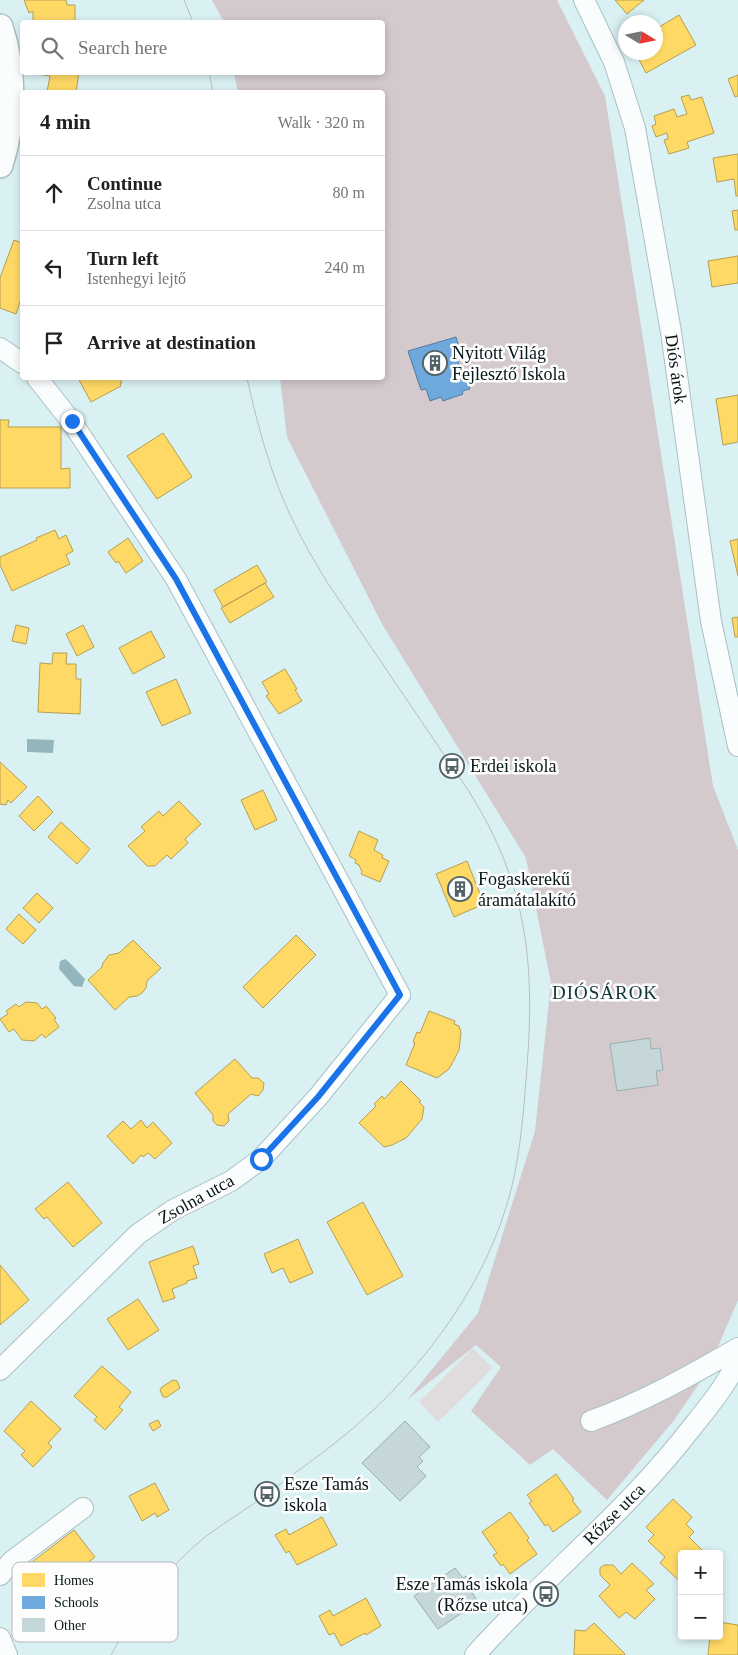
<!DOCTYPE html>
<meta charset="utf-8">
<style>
:root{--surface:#fff;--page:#f2f2f2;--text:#202124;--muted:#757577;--line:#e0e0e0}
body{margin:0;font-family:Georgia,serif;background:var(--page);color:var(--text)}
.controls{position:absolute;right:15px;bottom:15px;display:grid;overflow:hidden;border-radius:5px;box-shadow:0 2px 8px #0003}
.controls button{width:45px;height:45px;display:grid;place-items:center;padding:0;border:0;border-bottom:1px solid var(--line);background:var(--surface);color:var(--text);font:25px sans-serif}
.compass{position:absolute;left:618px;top:15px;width:45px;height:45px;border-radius:50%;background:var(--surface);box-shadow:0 2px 8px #0003;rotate:100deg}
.stop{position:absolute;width:15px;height:15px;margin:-11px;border:4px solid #1a73e8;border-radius:50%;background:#fff}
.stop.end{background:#1a73e8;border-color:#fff;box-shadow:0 1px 5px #0008}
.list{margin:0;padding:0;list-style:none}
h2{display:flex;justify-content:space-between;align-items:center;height:65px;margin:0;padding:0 20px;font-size:21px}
h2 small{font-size:16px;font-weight:400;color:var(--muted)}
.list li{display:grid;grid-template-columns:32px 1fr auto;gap:15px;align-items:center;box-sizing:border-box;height:75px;padding:0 20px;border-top:1px solid var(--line)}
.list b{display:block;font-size:19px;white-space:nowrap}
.list p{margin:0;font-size:16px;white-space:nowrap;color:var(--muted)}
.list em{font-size:16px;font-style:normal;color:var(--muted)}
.icon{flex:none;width:28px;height:28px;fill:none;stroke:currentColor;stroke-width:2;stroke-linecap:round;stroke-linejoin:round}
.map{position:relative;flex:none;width:738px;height:1655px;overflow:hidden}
.search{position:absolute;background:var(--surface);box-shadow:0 2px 8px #0003;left:20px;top:20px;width:365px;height:55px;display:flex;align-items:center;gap:12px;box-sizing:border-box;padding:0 18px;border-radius:5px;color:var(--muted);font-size:19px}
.panel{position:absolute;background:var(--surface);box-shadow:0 2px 8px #0003;left:20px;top:90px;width:365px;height:290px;border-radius:5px}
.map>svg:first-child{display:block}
</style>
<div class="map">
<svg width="738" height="1655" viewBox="0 0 738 1655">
<rect width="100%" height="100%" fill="#daf1f4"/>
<path fill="#e0dcde" d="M 473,1348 L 493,1368 L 438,1422 L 419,1402 Z"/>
<path fill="#d4c9cc" d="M 212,0 L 557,0 L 605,96 L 713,786 L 738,850 L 738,1300 L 707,1372 L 675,1419 L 607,1500 L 553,1449 L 530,1465 L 471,1411 L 501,1367 L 476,1345 L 407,1400 L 478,1313 L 535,1131 L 551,983 L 526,858 L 382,624 L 287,437 L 280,378 L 382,378 L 382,92 L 238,92 L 234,73 L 382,72 L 382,22 L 224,22 Z"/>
<path fill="#92b6bb" d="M 27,739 L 54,740 L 53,753 L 27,752 Z
M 65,959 L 69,962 L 83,977 L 85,979 L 82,987 L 74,986 L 59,969 L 60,961 Z"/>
<path fill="#ffd966" stroke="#b59f4f" d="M 24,0 L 66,0 L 67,5 L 75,5 L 75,22 L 33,22 L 33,11 L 29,13 Z
M 615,0 L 644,0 L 627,14 Z
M 679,15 L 696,45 L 646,73 L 635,52 L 656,52 L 656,29 Z
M 37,72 L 79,72 L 76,92 L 47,92 L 50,76 L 37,74 Z
M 738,75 L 738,96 L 735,97 L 728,79 Z
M 689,95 L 691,100 L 702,97 L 714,133 L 687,142 L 689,148 L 669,154 L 664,140 L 668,139 L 667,133 L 656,137 L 652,126 L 656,124 L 654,116 L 674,109 L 677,117 L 687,114 L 681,97 Z
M 738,154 L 738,196 L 736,196 L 734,179 L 717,182 L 713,158 Z
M 738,210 L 738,230 L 735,230 L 732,211 Z
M 14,240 L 22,243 L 22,296 L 16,314 L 0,308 L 0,278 Z
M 738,256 L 738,283 L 712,287 L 708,261 Z
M 78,378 L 119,378 L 122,383 L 120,384 L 121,386 L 91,402 Z
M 738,395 L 738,442 L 723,445 L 716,399 Z
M 0,420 L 9,420 L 8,427 L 61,427 L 61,469 L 70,468 L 70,488 L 0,488 Z
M 163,433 L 192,477 L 157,499 L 127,456 Z
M 55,530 L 59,539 L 66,535 L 73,551 L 66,555 L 70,564 L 12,591 L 0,565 L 0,557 L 37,540 L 36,538 Z
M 128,538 L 143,561 L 126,573 L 118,561 L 116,563 L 108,552 Z
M 738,539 L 738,576 L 730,541 Z
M 257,565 L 267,582 L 223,607 L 214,590 Z
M 265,583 L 274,597 L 230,623 L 221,608 Z
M 738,617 L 738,637 L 735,637 L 732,618 Z
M 16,625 L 29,628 L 26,644 L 12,641 Z
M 83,625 L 94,647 L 77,656 L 66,634 Z
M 151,631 L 165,657 L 133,674 L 119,648 Z
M 53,653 L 67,653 L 66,664 L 76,664 L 76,679 L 81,679 L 80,714 L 38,712 L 40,663 L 52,664 Z
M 285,669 L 297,689 L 295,690 L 302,701 L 279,714 L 266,696 L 269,694 L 262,682 Z
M 176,679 L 191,713 L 162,726 L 146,692 Z
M 0,762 L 27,787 L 11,803 L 8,800 L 6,805 L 0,804 Z
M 263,790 L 277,820 L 255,830 L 241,800 Z
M 38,796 L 53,812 L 34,831 L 19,816 Z
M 179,801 L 201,824 L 185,839 L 188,843 L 171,859 L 167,855 L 155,866 L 147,866 L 128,846 L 145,831 L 141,827 L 159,811 L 163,816 Z
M 61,822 L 90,849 L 77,864 L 48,837 Z
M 359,831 L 378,840 L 374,850 L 383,855 L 382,858 L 389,861 L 380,882 L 361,874 L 362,872 L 359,865 L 355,863 L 356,860 L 349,856 Z
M 467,861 L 484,904 L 454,917 L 436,874 Z
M 37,893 L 53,908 L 39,923 L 23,908 Z
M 19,914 L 36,930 L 23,944 L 6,929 Z
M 296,935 L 316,955 L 263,1008 L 243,987 Z
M 133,940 L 161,968 L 147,981 L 146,988 L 142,993 L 137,996 L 129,997 L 115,1010 L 88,980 L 102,967 L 103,963 L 109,955 L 119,953 Z
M 26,1002 L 37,1003 L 42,1009 L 46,1006 L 56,1018 L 54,1019 L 59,1027 L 45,1038 L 42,1034 L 34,1041 L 22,1040 L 14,1029 L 9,1032 L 0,1019 L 8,1014 L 6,1011 L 16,1004 L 19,1007 Z
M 429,1011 L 455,1021 L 454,1024 L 459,1026 L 461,1032 L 459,1050 L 454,1060 L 449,1069 L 437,1078 L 406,1065 L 415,1043 L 413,1042 L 417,1032 L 420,1033 Z
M 235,1059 L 252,1078 L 258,1078 L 264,1083 L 263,1090 L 258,1096 L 251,1094 L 228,1114 L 229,1121 L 224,1126 L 217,1125 L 213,1121 L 213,1115 L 195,1093 Z
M 401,1081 L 421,1101 L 419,1102 L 424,1107 L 422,1119 L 406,1138 L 392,1145 L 384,1147 L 359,1123 L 376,1106 L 374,1104 L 382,1096 L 384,1099 Z
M 141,1120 L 147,1128 L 153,1122 L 172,1143 L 155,1159 L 148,1153 L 143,1157 L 141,1155 L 133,1164 L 107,1136 L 123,1121 L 131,1129 Z
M 68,1182 L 102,1223 L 73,1247 L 47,1217 L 44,1219 L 35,1209 Z
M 363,1202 L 403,1276 L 367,1295 L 327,1222 Z
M 298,1239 L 313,1273 L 290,1283 L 283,1268 L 272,1273 L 264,1254 Z
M 193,1246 L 199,1264 L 193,1266 L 197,1278 L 187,1281 L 187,1283 L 172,1289 L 175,1298 L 163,1302 L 149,1262 Z
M 0,1265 L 29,1300 L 0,1325 Z
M 138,1299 L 159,1330 L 128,1350 L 107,1319 Z
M 102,1366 L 131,1392 L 119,1407 L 123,1410 L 105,1430 L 94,1420 L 97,1417 L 74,1396 Z
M 173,1380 L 177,1381 L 180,1388 L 167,1397 L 163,1397 L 160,1390 L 162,1387 Z
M 31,1401 L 61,1429 L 48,1443 L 52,1447 L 33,1467 L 21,1455 L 25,1451 L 4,1431 Z
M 158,1420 L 161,1426 L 153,1431 L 149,1424 Z
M 556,1474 L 574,1499 L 572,1500 L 581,1512 L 553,1532 L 548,1524 L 545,1526 L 529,1503 L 532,1501 L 527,1495 Z
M 155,1483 L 169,1510 L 157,1517 L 155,1513 L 142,1521 L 129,1496 Z
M 673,1499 L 692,1517 L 686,1524 L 694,1532 L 689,1537 L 705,1553 L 682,1554 L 682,1583 L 660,1563 L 665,1557 L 648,1541 L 654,1535 L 646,1527 Z
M 510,1512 L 529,1538 L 527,1540 L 537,1554 L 510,1574 L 503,1564 L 501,1566 L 493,1555 L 497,1553 L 482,1532 Z
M 322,1517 L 337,1545 L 297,1565 L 289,1551 L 286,1553 L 275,1535 L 286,1529 L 289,1535 Z
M 74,1530 L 95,1557 L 53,1590 L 32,1562 Z
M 632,1563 L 654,1584 L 646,1590 L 655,1599 L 635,1619 L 626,1612 L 619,1618 L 599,1596 L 610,1585 L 600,1575 L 600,1568 L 604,1565 L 613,1565 L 621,1574 Z
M 366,1598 L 381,1626 L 366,1635 L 365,1633 L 341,1646 L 334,1633 L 329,1635 L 319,1616 L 330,1610 L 333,1616 Z
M 719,1622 L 738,1625 L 738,1655 L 708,1655 L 710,1636 L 719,1636 Z
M 594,1623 L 625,1654 L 624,1655 L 574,1655 L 575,1630 L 585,1631 Z"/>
<path fill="#6fa8dc" stroke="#507ca2" d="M 456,337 L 461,354 L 456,355 L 461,371 L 464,370 L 470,389 L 462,391 L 463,394 L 443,401 L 441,397 L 430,401 L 426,389 L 421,390 L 408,351 Z"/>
<path fill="#c5d7d9" stroke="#9caeb1" d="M 650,1038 L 651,1049 L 660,1048 L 663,1070 L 656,1071 L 658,1085 L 617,1091 L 610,1044 Z
M 405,1421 L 430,1447 L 419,1457 L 423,1461 L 417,1467 L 426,1476 L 400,1501 L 362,1463 Z
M 455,1568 L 463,1578 L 466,1576 L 475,1588 L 471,1591 L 478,1602 L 438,1629 L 414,1596 Z"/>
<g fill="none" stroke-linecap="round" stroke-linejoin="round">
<defs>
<path id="minor" d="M 584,0 L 614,62 L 635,128 L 671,332 L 711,621 L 738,746
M 0,348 L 22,363
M 0,1370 L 138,1234 L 173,1210 L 231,1181 L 261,1159 L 318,1097 L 400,995 L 176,579 L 71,421 L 37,378
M 591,1421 C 643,1402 690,1376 738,1348
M 0,1575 L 12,1561 L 83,1508
M 0,1638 L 7,1655
M 475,1655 C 545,1576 629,1510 693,1426 C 710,1405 727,1384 738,1360"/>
<path id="tertiary" d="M 0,27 C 15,72 14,121 0,165"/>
</defs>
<use href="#minor" stroke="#adbfc1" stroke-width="22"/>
<use href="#tertiary" stroke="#adbfc1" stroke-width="28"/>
<use href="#minor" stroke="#f9fdfd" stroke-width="20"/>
<use href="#tertiary" stroke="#f9fdfd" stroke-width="25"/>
<path stroke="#b8bebf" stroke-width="1" d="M 184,0 L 193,22
M 209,72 L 213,92
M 111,1655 C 135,1610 168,1566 209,1534 C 228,1520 249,1508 268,1493 C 296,1472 325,1452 351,1430 C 425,1367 489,1281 512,1186 C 521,1147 524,1107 527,1067 C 535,962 527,885 470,793 L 327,582 C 315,562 303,542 293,521 C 271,476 258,427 247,378"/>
</g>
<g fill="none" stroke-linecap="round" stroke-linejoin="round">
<path stroke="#1a73e8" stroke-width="6" d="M 72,421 L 176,579 L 400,995 L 318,1097 L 261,1159"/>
</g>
<defs>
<symbol id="building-ring" viewBox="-11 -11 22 22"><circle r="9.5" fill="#fdfdfd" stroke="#516366" stroke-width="1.5"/><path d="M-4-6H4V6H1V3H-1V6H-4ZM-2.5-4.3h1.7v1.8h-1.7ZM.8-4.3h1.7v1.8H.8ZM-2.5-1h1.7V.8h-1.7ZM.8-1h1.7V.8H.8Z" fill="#516366"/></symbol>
<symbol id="bus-ring" viewBox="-11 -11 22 22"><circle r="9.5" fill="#fdfdfd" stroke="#516366" stroke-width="1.5"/><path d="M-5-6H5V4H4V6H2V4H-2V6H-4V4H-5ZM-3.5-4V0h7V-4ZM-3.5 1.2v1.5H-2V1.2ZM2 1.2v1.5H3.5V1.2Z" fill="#516366"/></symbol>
</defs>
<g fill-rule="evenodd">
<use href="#building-ring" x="421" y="349" width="28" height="28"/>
<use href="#bus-ring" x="438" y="752" width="28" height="28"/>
<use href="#building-ring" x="446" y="875" width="28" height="28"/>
<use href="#bus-ring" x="253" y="1480" width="28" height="28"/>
<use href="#bus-ring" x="532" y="1580" width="28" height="28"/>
</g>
<g text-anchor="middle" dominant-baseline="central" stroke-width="5" stroke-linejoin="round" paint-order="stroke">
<g font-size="18" fill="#071719" stroke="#fdfdfd" text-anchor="start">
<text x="452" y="353">Nyitott Világ<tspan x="452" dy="21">Fejlesztő Iskola</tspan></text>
<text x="470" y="766">Erdei iskola</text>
<text x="478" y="879">Fogaskerekű<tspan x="478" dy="21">áramátalakító</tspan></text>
<text x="284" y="1484">Esze Tamás<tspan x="284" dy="21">iskola</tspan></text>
<text x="528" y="1584" text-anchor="end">Esze Tamás iskola<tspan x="528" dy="21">(Rőzse utca)</tspan></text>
</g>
<g font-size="18" fill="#071719" stroke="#fdfdfd">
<text transform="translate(676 369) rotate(82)">Diós árok</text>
<text transform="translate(196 1199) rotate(-29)">Zsolna utca</text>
<text transform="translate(614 1514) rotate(-45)">Rőzse utca</text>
</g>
<g font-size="19" letter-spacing="1" fill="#0f363a" stroke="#fdfdfd">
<text x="605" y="992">DIÓSÁROK</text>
</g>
</g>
<rect x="12" y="1562" width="166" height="80" rx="8" fill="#fdfdfd" stroke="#b3b8b9" stroke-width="1"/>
<rect x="22" y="1573" width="23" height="14" fill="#ffd966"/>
<rect x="22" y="1596" width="23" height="13" fill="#6fa8dc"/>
<rect x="22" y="1618" width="23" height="14" fill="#c5d7d9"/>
<g font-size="14" fill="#071719">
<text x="54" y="1585">Homes</text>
<text x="54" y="1607">Schools</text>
<text x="54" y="1630">Other</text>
</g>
</svg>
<div class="controls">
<button>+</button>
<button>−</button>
</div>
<svg class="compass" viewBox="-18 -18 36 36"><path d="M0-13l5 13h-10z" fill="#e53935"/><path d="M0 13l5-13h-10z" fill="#757577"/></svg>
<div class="stop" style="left:261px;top:1159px"></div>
<div class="stop end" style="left:72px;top:421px"></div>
<div class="search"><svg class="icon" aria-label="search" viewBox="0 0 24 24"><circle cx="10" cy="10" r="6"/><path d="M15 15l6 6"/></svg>Search here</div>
<section class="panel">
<h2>4 min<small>Walk · 320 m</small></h2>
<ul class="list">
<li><svg class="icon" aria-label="ahead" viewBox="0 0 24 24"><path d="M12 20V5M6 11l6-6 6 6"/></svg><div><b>Continue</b><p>Zsolna utca</p></div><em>80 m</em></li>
<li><svg class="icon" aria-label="left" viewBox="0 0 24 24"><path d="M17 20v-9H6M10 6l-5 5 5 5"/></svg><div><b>Turn left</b><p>Istenhegyi lejtő</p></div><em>240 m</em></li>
<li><svg class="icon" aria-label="arrive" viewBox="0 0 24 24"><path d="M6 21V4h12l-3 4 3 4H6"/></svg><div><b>Arrive at destination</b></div></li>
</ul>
</section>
</div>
